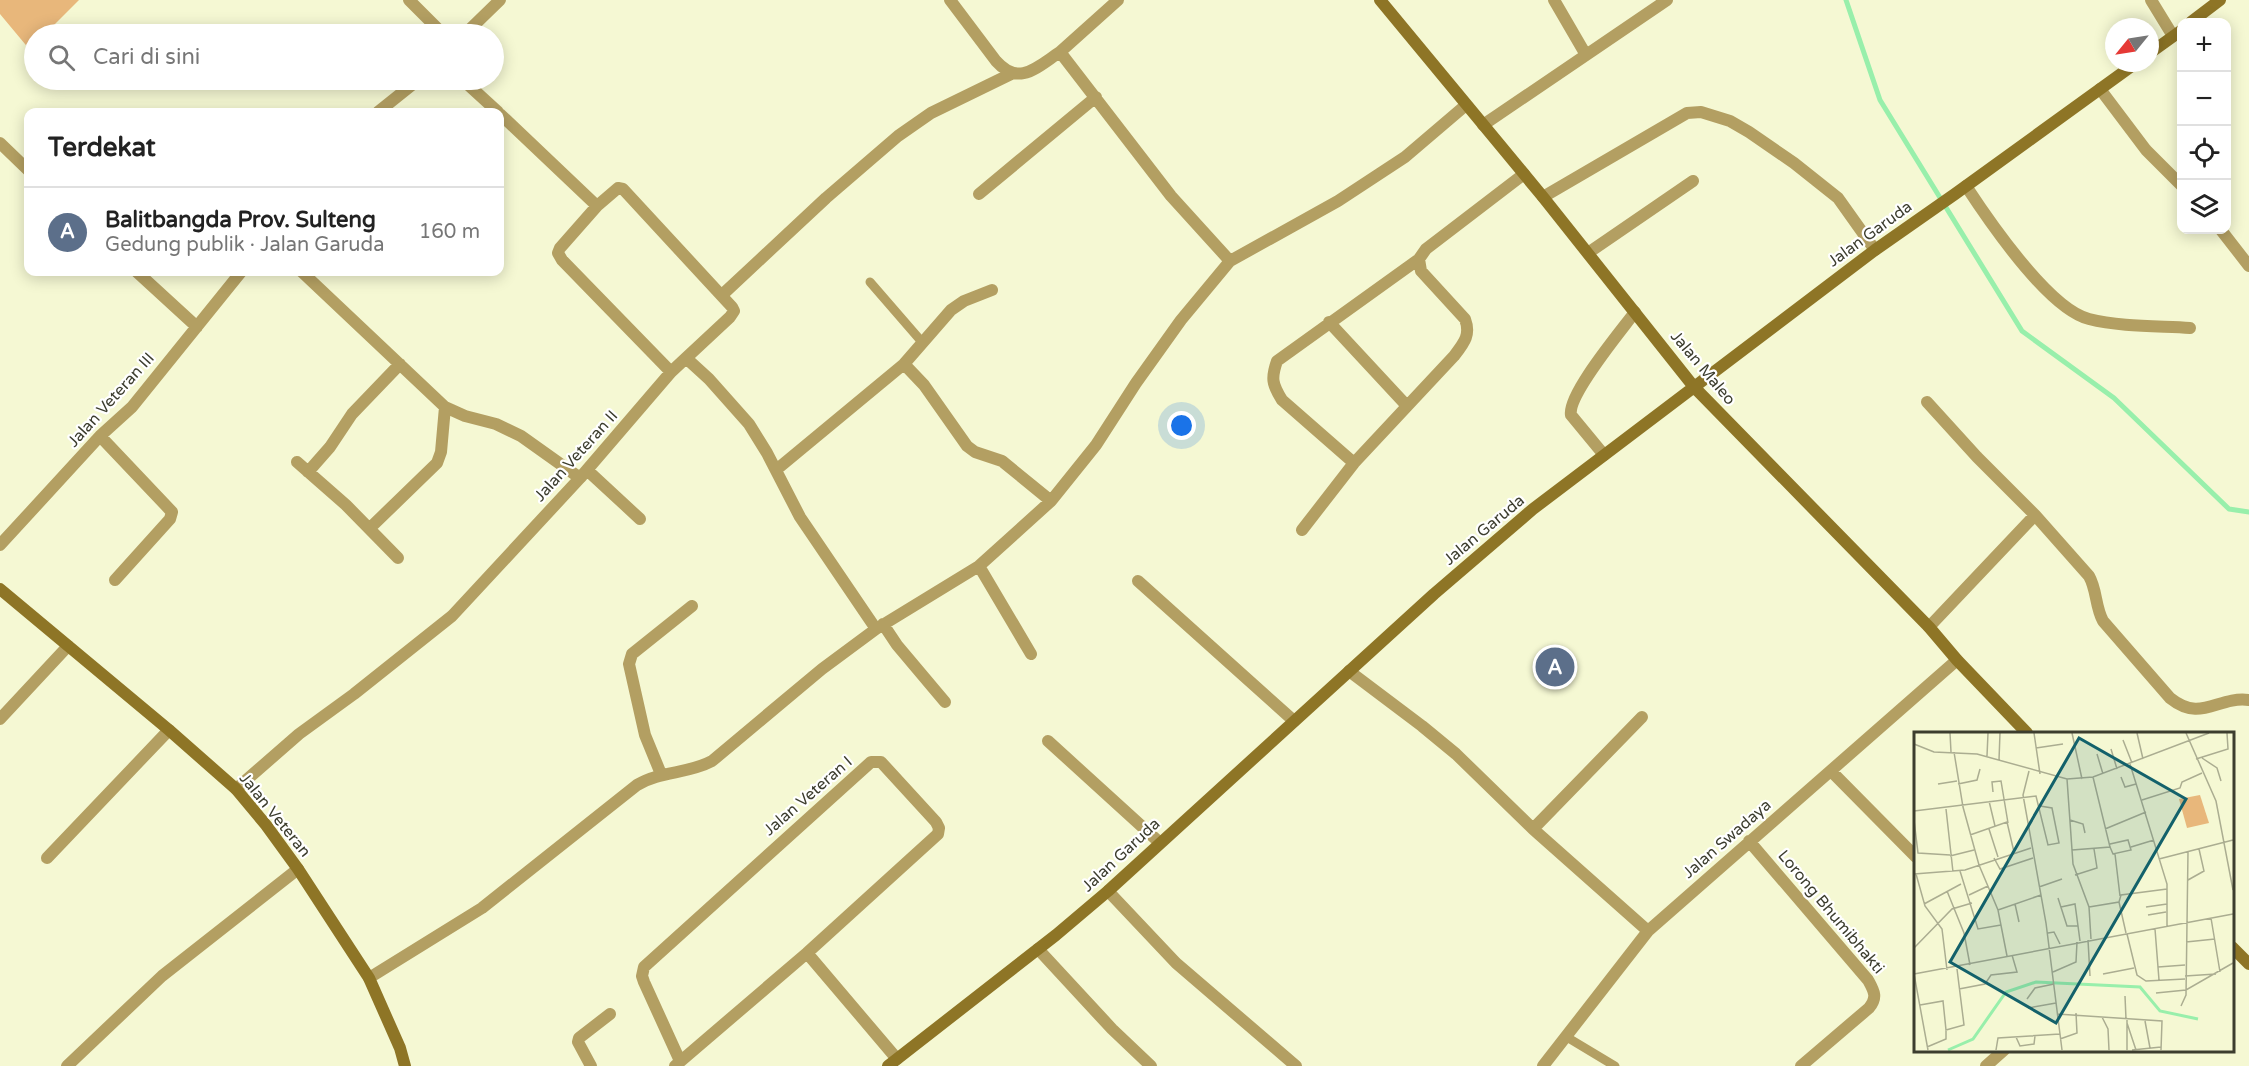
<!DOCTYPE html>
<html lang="id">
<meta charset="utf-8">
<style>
:root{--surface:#fff;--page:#f2f2f2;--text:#222;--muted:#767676;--line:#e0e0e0;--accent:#0f766e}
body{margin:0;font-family:"Varela Round",sans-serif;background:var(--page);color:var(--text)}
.controls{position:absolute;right:18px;top:18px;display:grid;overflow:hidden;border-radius:12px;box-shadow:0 3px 15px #0003}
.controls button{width:54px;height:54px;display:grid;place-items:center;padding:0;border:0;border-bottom:2px solid var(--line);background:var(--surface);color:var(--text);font:30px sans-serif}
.compass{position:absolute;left:2105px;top:18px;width:54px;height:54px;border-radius:50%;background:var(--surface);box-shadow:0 3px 15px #0003;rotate:240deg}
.you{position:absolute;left:1182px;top:426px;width:21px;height:21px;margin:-15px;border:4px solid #fff;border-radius:50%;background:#1a73e8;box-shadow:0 0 0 9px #1a73e833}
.badge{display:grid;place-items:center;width:39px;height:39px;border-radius:50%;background:var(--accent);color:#fff;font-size:20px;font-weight:700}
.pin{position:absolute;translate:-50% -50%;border:3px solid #fff;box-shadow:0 2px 6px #0006}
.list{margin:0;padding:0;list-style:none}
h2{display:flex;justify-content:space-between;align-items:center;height:78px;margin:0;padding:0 24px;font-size:26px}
h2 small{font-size:20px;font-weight:400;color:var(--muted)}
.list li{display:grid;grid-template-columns:39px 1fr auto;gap:18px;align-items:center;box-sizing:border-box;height:90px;padding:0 24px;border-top:2px solid var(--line)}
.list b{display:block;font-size:22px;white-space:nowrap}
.list p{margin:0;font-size:20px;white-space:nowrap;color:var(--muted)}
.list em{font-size:20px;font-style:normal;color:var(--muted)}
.icon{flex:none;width:33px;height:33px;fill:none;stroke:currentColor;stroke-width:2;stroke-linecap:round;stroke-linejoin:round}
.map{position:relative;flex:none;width:2249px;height:1066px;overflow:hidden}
.search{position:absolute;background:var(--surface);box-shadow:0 3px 15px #0003;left:24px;top:24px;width:480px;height:66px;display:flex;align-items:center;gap:15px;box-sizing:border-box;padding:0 21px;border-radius:33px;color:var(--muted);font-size:22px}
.panel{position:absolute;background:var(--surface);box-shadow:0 3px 15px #0003;left:24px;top:108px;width:480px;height:168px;border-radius:12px}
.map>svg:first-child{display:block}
</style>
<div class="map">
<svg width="2249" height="1066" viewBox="0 0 2249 1066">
<rect width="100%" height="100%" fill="#f5f8d3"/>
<path fill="#e8b77b" d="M 0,0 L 79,0 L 45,34 L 34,34 L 34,45 L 30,50 L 0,14 Z"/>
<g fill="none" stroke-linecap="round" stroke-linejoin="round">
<path stroke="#98efab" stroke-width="5" d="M 1846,0 L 1880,100 L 2022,331 L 2114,398 L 2229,509 L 2249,512"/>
<path stroke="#b39f62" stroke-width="9" d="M 870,282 L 922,342
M 1565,1036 L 1615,1066"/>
<path stroke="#b39f62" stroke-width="12" d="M 409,0 L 443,34
M 950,0 L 996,61 C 1019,87 1037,67 1060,52 L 1171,196 L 1230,261
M 1554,0 L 1586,55
M 2151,0 L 2173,36
M 465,34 L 500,0
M 1060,52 L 1118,0
M 463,80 L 498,112
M 2100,89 L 2146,150 L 2182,186
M 378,112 L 418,80
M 500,114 L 597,206
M 1483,125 L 1667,0
M 0,143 L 28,170
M 1966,186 C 1989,221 2049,309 2089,319 C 2120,327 2158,326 2190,328
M 979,194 L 1096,97
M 1543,197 L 1687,113 L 1701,112 L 1730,121 L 1749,132 L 1794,163 L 1838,198 L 1875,250
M 2221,230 L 2249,266
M 1588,253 L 1693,181
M 137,272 L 197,327
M 302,272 L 445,407 L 465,416 L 496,424 L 521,436 L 580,478
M 722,295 L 826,198 L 898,136 L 931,113 L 1011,74
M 1329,322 L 1407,406
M 904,364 L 951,310 L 964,301 L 992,290
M 671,372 L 562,260 L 558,253 L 560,248 L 597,206 L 618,188 L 623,189 L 732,307 L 734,311 L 730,317 L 686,358
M 1927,402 L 1977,457 L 2035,515
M 100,436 L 172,512 L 170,519 L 115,580
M 1604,455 L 1571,415 C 1567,395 1621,331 1635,312
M 297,462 L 346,505 L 398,558
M 1354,463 L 1282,400 C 1272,384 1271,378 1277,361 L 1419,259
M 587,470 L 640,519
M 776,470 L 904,364 L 924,385 L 967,446 L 975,452 L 1002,461 L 1051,501
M 308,472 L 330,447 L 352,414 L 400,364
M 370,528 L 437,463 L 441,452 L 445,407
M 1302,530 L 1354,463 L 1454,356 C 1464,343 1471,335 1465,319 L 1421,271 L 1419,259 L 1426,249 L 1524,174
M 0,545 L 100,436 L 132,407 L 241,272
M 979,566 L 1031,654
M 1138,581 L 1294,721
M 883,624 L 897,645 L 945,702
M 1929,627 L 2035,515 L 2089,576 C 2097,590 2095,606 2103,621 L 2170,698 C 2201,723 2217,696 2249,700
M 1349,671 L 1422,726 L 1456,754 L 1533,829 L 1648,931
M 0,719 L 68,646
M 1048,741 L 1159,842
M 1831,771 L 1916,857
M 661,774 L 645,735 L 629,664 L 632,654 L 692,606
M 236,789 L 299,734 L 354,694 L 452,616 L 580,478 L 671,372 L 686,358 L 709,379 L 749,424 L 767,453 L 800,517 L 876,629
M 1533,829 L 1642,717
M 1749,841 L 1868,980 C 1874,991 1878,997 1869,1008 L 1801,1066
M 47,858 L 169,730
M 1108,891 L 1176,963 L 1296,1066
M 1038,949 L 1112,1029 L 1151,1066
M 807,953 L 897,1059
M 369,978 L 482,908 L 637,785 C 660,771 688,774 712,761 L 822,669 L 876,629 L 979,566 L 1051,501 L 1096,445 L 1136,383 L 1181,320 L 1230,261 L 1338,201 L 1405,157 L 1466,105
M 67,1066 L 162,976 L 298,869
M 591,1066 L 578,1042 L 579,1038 L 610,1014
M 675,1066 L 807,953 L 938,834 L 939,828 L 936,822 L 881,762 L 871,762 L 644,967 L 642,976 L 644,982 L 680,1061
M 1543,1066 L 1648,931 L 1957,660
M 1986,1066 L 2004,1050"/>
<path stroke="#8e7526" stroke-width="12" d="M 1380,0 L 1543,197 L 1694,387 L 1929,627 L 1957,660 L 2027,733
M 2191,22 L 2220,0
M 2150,53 L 2182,30
M 0,589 L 169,730 L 236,789 L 266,825 L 298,869 L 369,978 L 400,1048 L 405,1066
M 2232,947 L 2249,964
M 888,1066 L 1056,935 L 1108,891 L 1434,594 L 1533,509 L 1875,250 L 1955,194 L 2136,63"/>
</g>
<g text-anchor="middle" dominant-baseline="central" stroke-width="4.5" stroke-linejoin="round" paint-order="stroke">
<g font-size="16" fill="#3c3d2e" stroke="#fff">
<text transform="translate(1870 234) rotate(-36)">Jalan Garuda</text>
<text transform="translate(1703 368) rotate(50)">Jalan Maleo</text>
<text transform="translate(111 400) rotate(-48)">Jalan Veteran III</text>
<text transform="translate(576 456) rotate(-48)">Jalan Veteran II</text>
<text transform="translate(1484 530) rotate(-40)">Jalan Garuda</text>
<text transform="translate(808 796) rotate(-41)">Jalan Veteran I</text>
<text transform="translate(275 815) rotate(51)">Jalan Veteran</text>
<text transform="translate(1727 839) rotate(-41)">Jalan Swadaya</text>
<text transform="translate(1121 855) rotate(-43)">Jalan Garuda</text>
<text transform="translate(1831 912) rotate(50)">Lorong Bhumibhakti</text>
</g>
</g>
<g transform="translate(1914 732)">
<rect width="320" height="320" fill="#f5f8d3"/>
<path d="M 286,63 L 295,91 L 273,96 L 265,67 Z" fill="#e8b77b"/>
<path fill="none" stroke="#98efab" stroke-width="3" d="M 34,318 L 59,307 L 92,260 L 122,250 L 226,255 L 246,279 L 284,287"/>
<path fill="none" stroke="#abad91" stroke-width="1.5" d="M 36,1 L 37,20M 120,1 L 126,42M 158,1 L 168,47M 223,1 L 229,27M 272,1 L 302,69 L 319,158M 209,8 L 218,31M 0,12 L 20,20 L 63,22 L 153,47 L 179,45 L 295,1M 122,16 L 149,12M 197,17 L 203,37M 40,20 L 49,75 L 65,133 L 84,178 L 93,224M 183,22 L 189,42M 73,24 L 74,1M 288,26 L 303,36 L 307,49M 282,27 L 314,17 L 313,1M 85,28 L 86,1M 216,32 L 253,152 L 253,194M 115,39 L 109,63 L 132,191 L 148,318M 207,45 L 211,55 L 222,52M 153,47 L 159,132 L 175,175 L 177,207M 24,52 L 43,49M 44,52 L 63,48 L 66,37M 79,60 L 78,50 L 87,49 L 94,91M 228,68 L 266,56 L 268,50 L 288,41M 75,69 L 81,94M 32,77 L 39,140M 0,79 L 122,64 L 134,113 L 145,111 L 138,76 L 126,74M 0,88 L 4,121 L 36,123M 156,88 L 169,92 L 171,101M 75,97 L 84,125M 191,97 L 232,80M 56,103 L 93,90 L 100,120M 196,112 L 214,108 L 217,118 L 199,122 L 196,115M 217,115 L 240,108M 158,118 L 196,115 L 179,45M 201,122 L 206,164M 36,124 L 60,118M 80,126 L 86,137 L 119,126M 245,127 L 319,108M 46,139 L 64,197 L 87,193M 0,142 L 51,138 L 117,116M 2,142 L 11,174 L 28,197 L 33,238M 161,143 L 183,136 L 180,117M 274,148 L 290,139 L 285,117M 125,155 L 148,147M 33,159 L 50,201 L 56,233M 55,163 L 74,154M 144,166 L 153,194 L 164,194 L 166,209M 205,170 L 212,201M 10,172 L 47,152M 101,172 L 105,190M 147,175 L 161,172 L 164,194M 175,175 L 205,170 L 207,163 L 253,157M 232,175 L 253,172M 84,178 L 127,163M 234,183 L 252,180M 297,186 L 306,240M 241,197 L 245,248M 134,201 L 140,200 L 146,212M 213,202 L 223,243 L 232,249 L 271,247M 174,208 L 176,244M 272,210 L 301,207M 0,216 L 38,177 L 58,171M 244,235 L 271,233M 139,240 L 162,230 L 163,210M 0,242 L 319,182M 0,242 L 14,318M 189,242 L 220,236M 271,244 L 302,242M 45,257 L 71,252 L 77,243 L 103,240 L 98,223M 242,261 L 272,258 L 319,231M 211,264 L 212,287M 113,267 L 121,256 L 140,252M 6,273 L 29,269 L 32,298 L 50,293 L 43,237M 267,274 L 272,263 L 274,120M 114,276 L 142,271M 143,282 L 248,289 L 247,318M 188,285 L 194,297 L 195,318M 231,289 L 236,316M 213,291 L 222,318M 102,305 L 106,314 L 120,312 L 121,304M 146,307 L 163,301 L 162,281M 13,315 L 32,307 L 32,298M 82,318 L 84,306 L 146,302M 213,318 L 213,288M 218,318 L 247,315"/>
<path fill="#13616b" fill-opacity="0.15" stroke="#13616b" stroke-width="3" d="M 165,6 L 272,67 L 142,291 L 36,230 Z"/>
<rect width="320" height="320" fill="none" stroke="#3c3d2e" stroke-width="3"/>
</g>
</svg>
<div class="controls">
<button>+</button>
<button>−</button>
<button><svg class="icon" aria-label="locate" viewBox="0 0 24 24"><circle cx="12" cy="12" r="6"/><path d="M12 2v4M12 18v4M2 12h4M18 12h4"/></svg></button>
<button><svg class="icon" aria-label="layers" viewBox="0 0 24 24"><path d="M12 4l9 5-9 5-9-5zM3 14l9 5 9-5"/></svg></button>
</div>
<svg class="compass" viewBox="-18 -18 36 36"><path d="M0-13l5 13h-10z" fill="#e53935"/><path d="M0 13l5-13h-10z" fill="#767676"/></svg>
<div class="you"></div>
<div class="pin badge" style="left:1555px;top:667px;background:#5c6f8a">A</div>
<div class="search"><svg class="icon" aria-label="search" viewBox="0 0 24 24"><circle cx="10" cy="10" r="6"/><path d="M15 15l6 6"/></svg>Cari di sini</div>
<section class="panel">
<h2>Terdekat<small></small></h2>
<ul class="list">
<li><span class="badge" style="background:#5c6f8a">A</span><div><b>Balitbangda Prov. Sulteng</b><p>Gedung publik · Jalan Garuda</p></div><em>160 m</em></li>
</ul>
</section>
</div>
